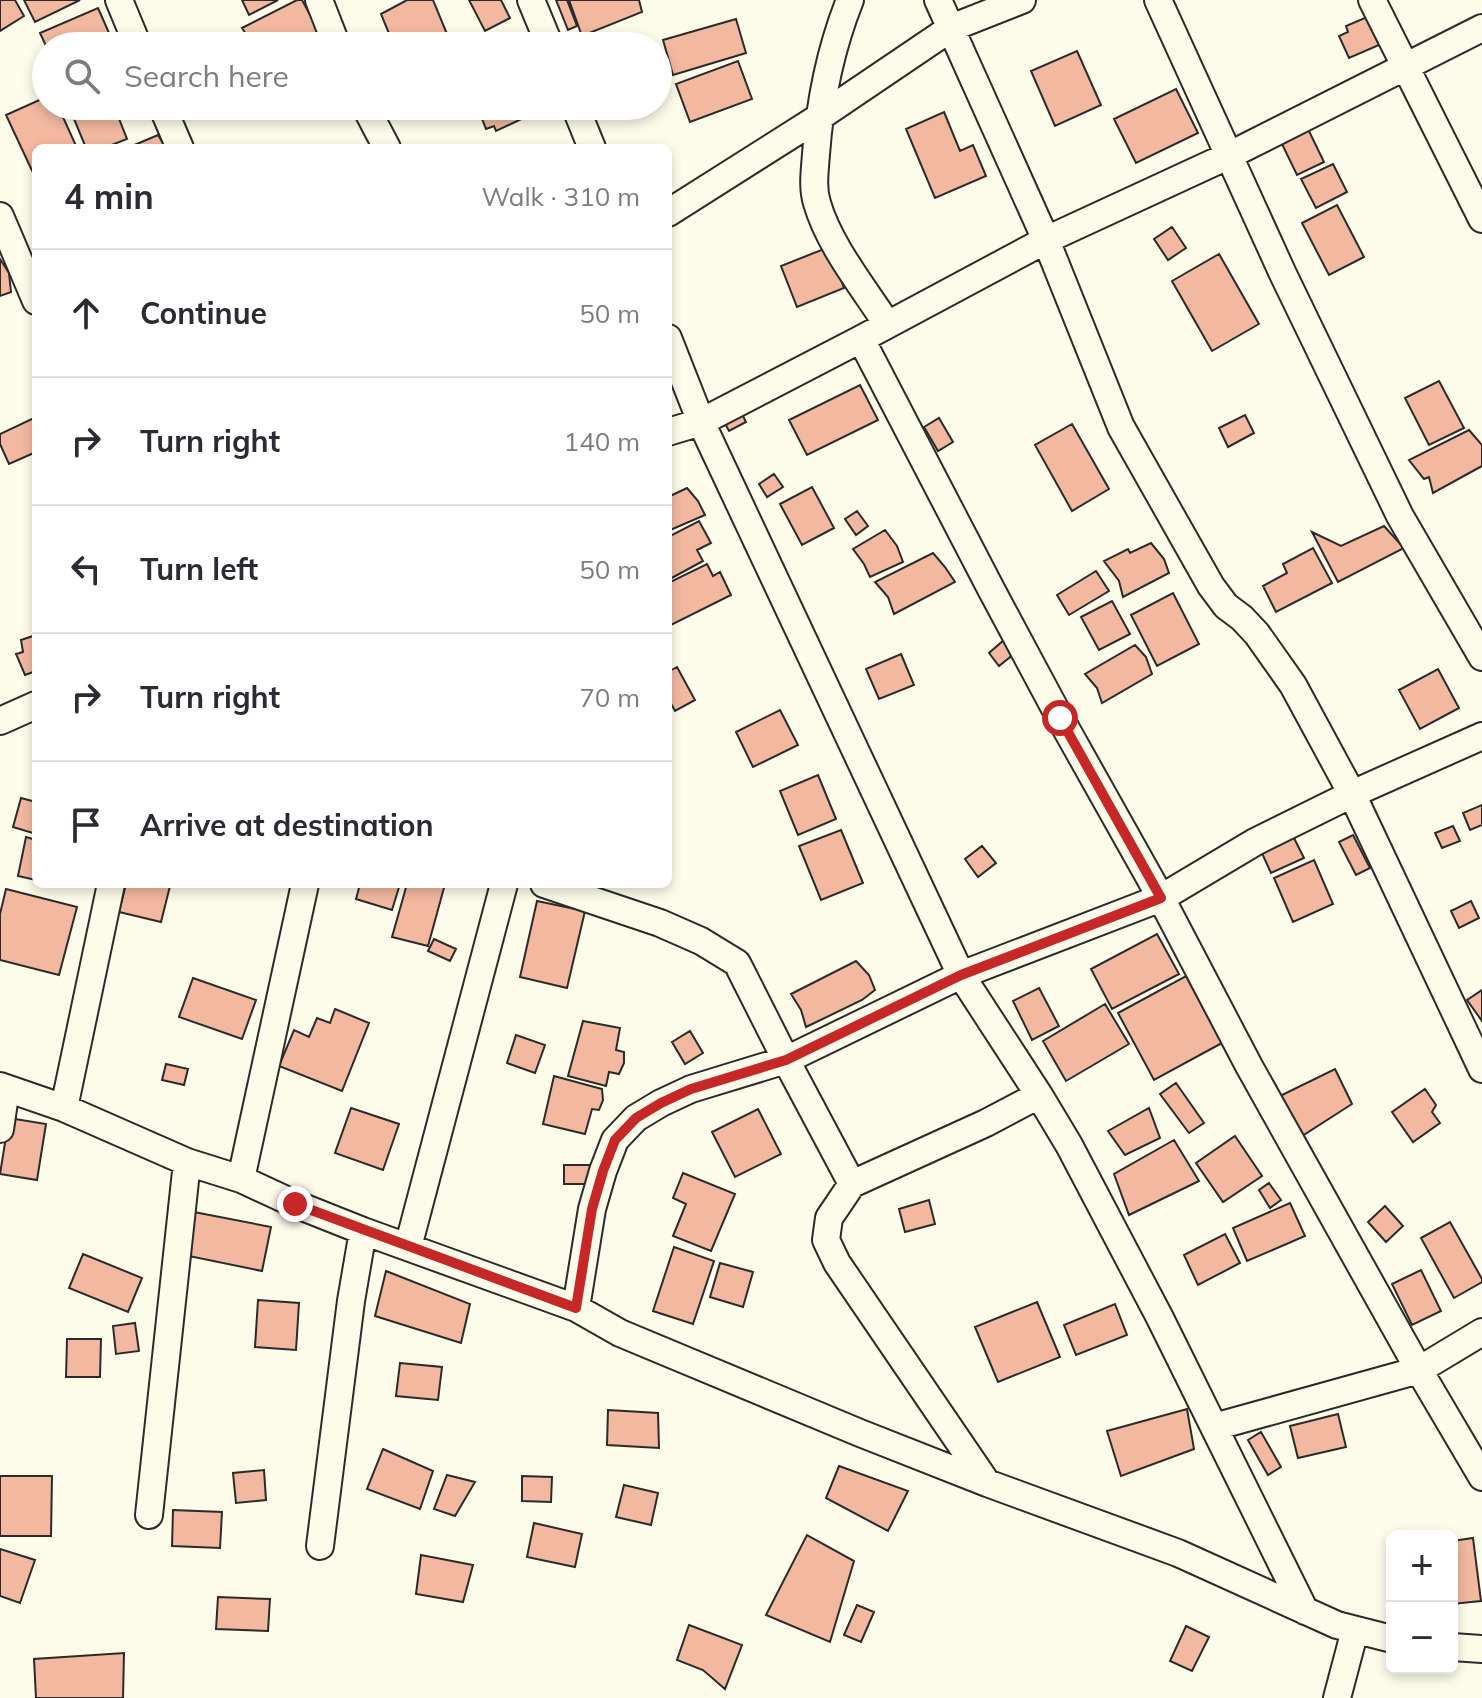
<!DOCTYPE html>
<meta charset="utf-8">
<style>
:root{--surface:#fff;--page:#f7f7f7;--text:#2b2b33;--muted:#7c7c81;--line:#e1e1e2}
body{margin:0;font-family:Mulish,sans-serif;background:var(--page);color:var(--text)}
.controls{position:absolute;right:24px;bottom:24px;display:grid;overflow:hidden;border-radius:12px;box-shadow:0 4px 12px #0003}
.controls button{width:72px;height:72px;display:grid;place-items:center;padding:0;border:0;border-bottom:2px solid var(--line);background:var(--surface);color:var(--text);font:40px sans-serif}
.stop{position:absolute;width:24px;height:24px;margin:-18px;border:6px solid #c62828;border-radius:50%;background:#fff}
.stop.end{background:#c62828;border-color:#fff;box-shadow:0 2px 8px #0008}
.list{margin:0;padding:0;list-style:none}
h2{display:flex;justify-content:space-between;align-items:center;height:104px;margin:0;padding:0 32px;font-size:34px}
h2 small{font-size:26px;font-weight:400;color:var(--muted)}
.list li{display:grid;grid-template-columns:52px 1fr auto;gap:24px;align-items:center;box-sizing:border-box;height:128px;padding:0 32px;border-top:2px solid var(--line)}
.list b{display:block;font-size:30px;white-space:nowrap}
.list em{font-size:26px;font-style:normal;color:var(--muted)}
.icon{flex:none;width:44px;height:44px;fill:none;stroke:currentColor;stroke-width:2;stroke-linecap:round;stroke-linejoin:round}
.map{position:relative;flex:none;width:1482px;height:1698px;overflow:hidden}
.search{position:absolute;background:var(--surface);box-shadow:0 4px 12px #0003;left:32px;top:32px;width:640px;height:88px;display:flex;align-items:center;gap:20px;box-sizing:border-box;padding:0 28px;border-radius:44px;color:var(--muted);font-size:30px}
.panel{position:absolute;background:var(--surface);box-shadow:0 4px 12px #0003;left:32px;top:144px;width:640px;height:744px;border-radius:12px}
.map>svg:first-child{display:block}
</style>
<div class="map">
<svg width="1482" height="1698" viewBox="0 0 1482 1698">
<rect width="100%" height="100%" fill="#fdfbea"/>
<path fill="#f2b8a0" stroke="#2b2b2b" stroke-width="2" d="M 0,0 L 15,0 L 24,16 L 0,31 Z
M 24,0 L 80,0 L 35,22 Z
M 242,0 L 278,0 L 249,15 Z
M 297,0 L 302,0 L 309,13 L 315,10 L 323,34 L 293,46 L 254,46 L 242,28 Z
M 407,0 L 433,0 L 452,46 L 394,46 L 381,14 Z
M 469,0 L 501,0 L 510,18 L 485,31 Z
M 556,0 L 567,0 L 577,26 L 568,30 Z
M 569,0 L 639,0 L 642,12 L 582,36 Z
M 98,8 L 113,42 L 104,46 L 46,46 L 40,33 Z
M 1367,17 L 1379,45 L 1349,58 L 1339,36 L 1348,32 L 1346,26 Z
M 736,19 L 746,53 L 673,75 L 663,40 Z
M 1077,51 L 1101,105 L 1055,126 L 1031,71 Z
M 738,61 L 752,99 L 690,122 L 676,84 Z
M 1176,89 L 1198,133 L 1136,163 L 1114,119 Z
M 46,97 L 46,106 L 58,106 L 77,148 L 36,148 L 36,176 L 35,177 L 6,115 Z
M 92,106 L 114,106 L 127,139 L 104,148 L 86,148 L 72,114 Z
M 477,106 L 549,106 L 496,131 L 494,126 L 486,129 Z
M 597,106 L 618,106 L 600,114 Z
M 944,112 L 960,151 L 973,145 L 986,176 L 935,198 L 906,129 Z
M 1308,129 L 1324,162 L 1297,175 L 1281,142 Z
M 158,135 L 166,148 L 132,148 L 132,146 Z
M 1333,164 L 1347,192 L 1316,208 L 1301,179 Z
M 1337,205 L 1364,257 L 1329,275 L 1302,223 Z
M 1172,227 L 1186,248 L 1168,260 L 1154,239 Z
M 829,247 L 844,288 L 797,307 L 781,266 Z
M 1219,254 L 1259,324 L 1212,351 L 1172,281 Z
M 0,259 L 9,273 L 11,292 L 0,296 Z
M 1439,381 L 1464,428 L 1429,445 L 1405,398 Z
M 860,385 L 878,420 L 807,455 L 789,420 Z
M 738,406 L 746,422 L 729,431 L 721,416 Z
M 1245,415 L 1254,433 L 1228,447 L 1219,428 Z
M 36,417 L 36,452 L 9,464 L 0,444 L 0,434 Z
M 939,418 L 953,442 L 938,451 L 924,427 Z
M 1072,424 L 1109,489 L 1072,511 L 1035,445 Z
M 1469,430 L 1482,445 L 1482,466 L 1433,493 L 1429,477 L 1424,479 L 1409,460 Z
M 774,474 L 783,487 L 767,497 L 759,484 Z
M 812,487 L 834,528 L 802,545 L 780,504 Z
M 687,488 L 698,501 L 705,515 L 668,531 L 668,497 Z
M 857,511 L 868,526 L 856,535 L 845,519 Z
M 699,521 L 711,543 L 697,550 L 703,561 L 668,580 L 668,537 Z
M 1384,526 L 1404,548 L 1338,582 L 1312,532 L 1341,546 Z
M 885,530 L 897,546 L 903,562 L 870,577 L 864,564 L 853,549 Z
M 1151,543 L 1164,559 L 1169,573 L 1123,597 L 1119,581 L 1104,561 L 1128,549 L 1130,553 Z
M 1313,548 L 1332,583 L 1276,612 L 1263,586 L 1287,573 L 1283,564 Z
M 933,553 L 945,567 L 955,582 L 894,614 L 888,597 L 875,582 Z
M 707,564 L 713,576 L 720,572 L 731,595 L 669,626 L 668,583 Z
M 1096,571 L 1109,591 L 1069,615 L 1057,595 Z
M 1173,593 L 1199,644 L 1157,666 L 1131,615 Z
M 1112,601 L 1130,634 L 1099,650 L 1081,617 Z
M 36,635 L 36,671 L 25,675 L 16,654 L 23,652 L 21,640 Z
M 1004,640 L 1015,653 L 999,666 L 989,653 Z
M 1135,645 L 1146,657 L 1152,674 L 1102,703 L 1097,688 L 1085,674 Z
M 901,654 L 914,685 L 879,699 L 866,669 Z
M 677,667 L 695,700 L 675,711 L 668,698 L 668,672 Z
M 1438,669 L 1459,708 L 1420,729 L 1399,690 Z
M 780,710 L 798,745 L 753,767 L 736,732 Z
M 818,775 L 836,819 L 798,835 L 780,791 Z
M 21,798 L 36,802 L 36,834 L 13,827 Z
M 1482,805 L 1482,825 L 1470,830 L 1463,813 Z
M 1453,826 L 1460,841 L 1442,848 L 1435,833 Z
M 841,830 L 863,883 L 821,900 L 799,846 Z
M 1292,834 L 1304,858 L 1271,873 L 1260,849 Z
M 1353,835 L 1370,868 L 1356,875 L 1339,842 Z
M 26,837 L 36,840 L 36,880 L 18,876 Z
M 982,846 L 996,863 L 978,877 L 965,859 Z
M 1314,860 L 1333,904 L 1293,922 L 1274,878 Z
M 126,884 L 161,884 L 170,886 L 161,922 L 119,912 Z
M 360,884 L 400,884 L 392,910 L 356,899 Z
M 407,884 L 445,884 L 428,946 L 392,937 Z
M 6,889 L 77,907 L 59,975 L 0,960 L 0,914 Z
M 537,901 L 585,911 L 567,988 L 520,977 Z
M 1471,901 L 1479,918 L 1459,928 L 1451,911 Z
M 1157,934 L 1179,974 L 1112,1009 L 1091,969 Z
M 434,939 L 456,949 L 450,961 L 428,951 Z
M 856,961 L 869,975 L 875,990 L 862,1000 L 806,1027 L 801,1010 L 791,994 Z
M 1186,976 L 1222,1043 L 1154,1080 L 1118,1013 Z
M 193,978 L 256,1000 L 242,1039 L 179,1017 Z
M 1039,988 L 1059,1026 L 1032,1040 L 1013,1001 Z
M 1482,990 L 1482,1021 L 1467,1000 Z
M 1105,1004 L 1129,1044 L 1066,1081 L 1043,1041 Z
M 335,1009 L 369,1023 L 342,1091 L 279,1066 L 294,1030 L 309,1037 L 317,1018 L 330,1023 Z
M 583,1021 L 620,1028 L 616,1050 L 624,1052 L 624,1063 L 619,1074 L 609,1072 L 606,1086 L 568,1076 Z
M 690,1031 L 703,1053 L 685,1064 L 672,1042 Z
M 516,1035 L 545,1045 L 535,1073 L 507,1063 Z
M 166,1064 L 188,1069 L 184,1085 L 162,1080 Z
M 1335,1069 L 1352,1104 L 1302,1136 L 1280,1096 Z
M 554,1076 L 602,1089 L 603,1100 L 599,1110 L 592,1109 L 585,1134 L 543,1124 Z
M 1176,1083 L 1204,1123 L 1189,1133 L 1160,1094 Z
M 1425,1089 L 1436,1105 L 1432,1112 L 1440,1123 L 1413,1142 L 1392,1112 Z
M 351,1108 L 399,1124 L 383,1170 L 335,1153 Z
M 1149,1108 L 1160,1138 L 1125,1155 L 1108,1131 Z
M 758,1109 L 781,1154 L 735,1177 L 712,1132 Z
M 9,1118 L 46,1124 L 37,1180 L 0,1174 Z
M 1235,1136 L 1262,1176 L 1223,1202 L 1196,1163 Z
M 1174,1140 L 1199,1181 L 1129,1215 L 1114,1174 Z
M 564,1165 L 590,1165 L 590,1184 L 564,1184 Z
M 683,1173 L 735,1194 L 711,1251 L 673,1236 L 686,1204 L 673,1198 Z
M 1269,1183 L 1281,1200 L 1270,1208 L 1259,1190 Z
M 929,1200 L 935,1224 L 905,1232 L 899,1209 Z
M 1290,1203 L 1305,1236 L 1247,1261 L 1233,1228 Z
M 1385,1206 L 1403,1226 L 1386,1242 L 1368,1222 Z
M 194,1212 L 271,1227 L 262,1271 L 184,1255 Z
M 1450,1222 L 1482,1279 L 1482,1282 L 1454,1298 L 1421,1238 Z
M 1225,1234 L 1240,1263 L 1198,1285 L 1184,1255 Z
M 674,1247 L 714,1261 L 693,1324 L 653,1311 Z
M 83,1254 L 142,1278 L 128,1312 L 69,1288 Z
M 720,1263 L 753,1272 L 743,1307 L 710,1297 Z
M 1421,1270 L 1441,1311 L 1412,1325 L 1392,1284 Z
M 386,1271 L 470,1304 L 461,1343 L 375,1316 Z
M 258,1300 L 299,1303 L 296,1350 L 255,1347 Z
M 1037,1302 L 1060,1357 L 998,1382 L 975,1327 Z
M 1115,1304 L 1127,1335 L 1076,1355 L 1064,1325 Z
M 135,1323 L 139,1351 L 116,1354 L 113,1326 Z
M 67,1339 L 101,1339 L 100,1377 L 66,1377 Z
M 400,1363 L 442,1367 L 438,1400 L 396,1396 Z
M 1187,1409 L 1194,1449 L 1121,1476 L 1107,1431 Z
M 608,1410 L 658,1413 L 659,1448 L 607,1445 Z
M 1338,1414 L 1346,1447 L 1298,1458 L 1290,1426 Z
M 1261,1432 L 1281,1467 L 1268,1475 L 1248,1440 Z
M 383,1449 L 433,1471 L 420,1509 L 367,1489 Z
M 839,1466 L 908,1491 L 888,1531 L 826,1498 Z
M 264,1470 L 266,1500 L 236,1503 L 233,1473 Z
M 447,1475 L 475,1482 L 455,1516 L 434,1509 Z
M 0,1476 L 52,1476 L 51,1536 L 0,1536 Z
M 522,1476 L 552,1477 L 551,1502 L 522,1501 Z
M 624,1485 L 658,1493 L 651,1525 L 616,1517 Z
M 173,1510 L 222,1512 L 220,1548 L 172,1546 Z
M 534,1523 L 582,1534 L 575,1567 L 527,1557 Z
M 807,1535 L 854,1561 L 830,1642 L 766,1615 Z
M 1473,1538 L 1481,1601 L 1452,1604 L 1452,1541 Z
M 0,1549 L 35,1560 L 20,1603 L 0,1596 Z
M 421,1555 L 473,1565 L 463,1602 L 416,1594 Z
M 218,1597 L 270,1599 L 268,1631 L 216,1629 Z
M 857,1605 L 874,1612 L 861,1642 L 844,1635 Z
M 689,1625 L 742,1645 L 725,1689 L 703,1670 L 677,1660 Z
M 1186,1626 L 1209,1637 L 1192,1671 L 1170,1661 Z
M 124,1653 L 123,1698 L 36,1698 L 34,1659 Z"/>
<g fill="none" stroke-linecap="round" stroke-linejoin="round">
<defs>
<path id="minor" d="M 119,0 L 138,46
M 319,0 L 337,46
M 531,0 L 550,46
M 850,0 C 830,50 820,101 816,154 C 815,170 812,187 817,203 C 829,245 863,287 887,324
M 938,0 L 1046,240 L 1121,427 L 1211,586 L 1226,606 L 1242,618 L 1257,634 L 1293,685 L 1352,794 L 1482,1069
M 1158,0 L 1283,274 L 1400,516 L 1482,657
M 1372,0 L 1482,219
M 162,106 L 180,148
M 365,106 L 387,148
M 575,106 L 592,148
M 668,213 L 818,118 L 951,28 L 1022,0
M 0,216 L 36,301
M 668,338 L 701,422 L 961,975 L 1039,1095 L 1069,1145 L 1160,1318 L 1305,1611
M 861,339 L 991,589 L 1060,718 L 1161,898 L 1249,1066 L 1419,1370 L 1482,1477
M 668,432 L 701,422 L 861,339 L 1046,240 L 1230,155 L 1482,28
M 0,721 L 36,705
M 544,884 L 660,923 L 701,941 L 737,963 L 786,1060 L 852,1184
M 0,1086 L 64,1108 L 187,1162 L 241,1179 L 295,1204 L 363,1231 L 576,1308 L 620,1333 L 860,1433 L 987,1483 L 1178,1553 L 1337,1625 L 1392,1639
M 64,1108 L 111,884
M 0,1129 L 6,1088
M 241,1179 L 305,884
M 408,1247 L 504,884
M 576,1308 L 592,1209 L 603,1171 L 615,1140 L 636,1118 L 661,1103 L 691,1089 L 786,1060 L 961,975 L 1161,898 L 1255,842 L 1352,794 L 1482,736
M 1214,1427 L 1419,1370 L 1482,1332
M 987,1483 L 837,1263 L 826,1240 L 829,1218 L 852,1184 L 986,1123 L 1039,1095
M 149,1515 L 187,1162
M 320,1546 L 351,1301 L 363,1231
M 1452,1647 L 1482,1649
M 1337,1698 L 1355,1630"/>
</defs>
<use href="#minor" stroke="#2b2b2b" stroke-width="30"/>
<use href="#minor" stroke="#fdfbea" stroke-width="26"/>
</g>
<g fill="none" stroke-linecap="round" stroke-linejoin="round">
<path stroke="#c62828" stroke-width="10" d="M 295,1204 L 576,1308 L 592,1209 L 603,1171 L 615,1140 L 636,1118 L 661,1103 L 691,1089 L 786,1060 L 961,975 L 1161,898 L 1060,718"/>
</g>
</svg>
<div class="controls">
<button>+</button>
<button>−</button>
</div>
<div class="stop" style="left:1060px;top:718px"></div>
<div class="stop end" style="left:295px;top:1204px"></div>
<div class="search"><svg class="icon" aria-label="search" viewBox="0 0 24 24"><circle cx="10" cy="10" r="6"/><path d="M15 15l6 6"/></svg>Search here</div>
<section class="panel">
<h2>4 min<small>Walk · 310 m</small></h2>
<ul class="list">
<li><svg class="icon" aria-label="ahead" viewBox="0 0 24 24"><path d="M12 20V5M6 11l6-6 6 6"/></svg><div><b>Continue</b></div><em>50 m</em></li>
<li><svg class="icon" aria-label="right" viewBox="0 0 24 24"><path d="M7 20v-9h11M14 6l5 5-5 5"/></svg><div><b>Turn right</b></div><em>140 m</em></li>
<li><svg class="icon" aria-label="left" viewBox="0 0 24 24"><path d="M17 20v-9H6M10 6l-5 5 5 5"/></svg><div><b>Turn left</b></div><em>50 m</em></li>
<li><svg class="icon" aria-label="right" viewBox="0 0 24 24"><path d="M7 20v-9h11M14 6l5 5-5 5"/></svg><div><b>Turn right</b></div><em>70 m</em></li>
<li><svg class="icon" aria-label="arrive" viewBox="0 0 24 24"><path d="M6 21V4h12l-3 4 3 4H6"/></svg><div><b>Arrive at destination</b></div></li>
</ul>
</section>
</div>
